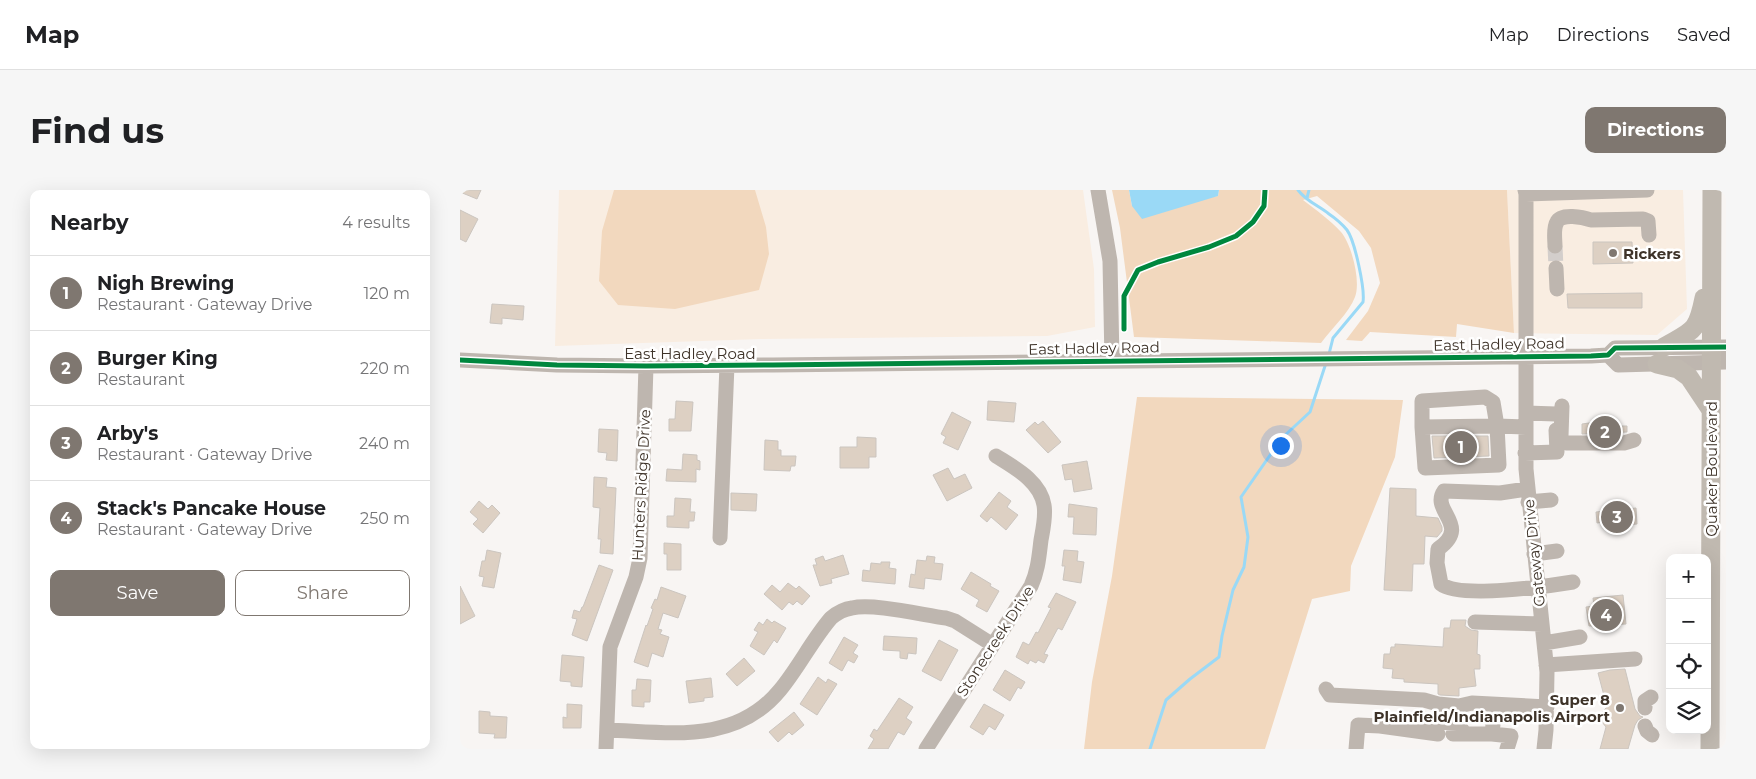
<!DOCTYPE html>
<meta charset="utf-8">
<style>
:root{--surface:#fff;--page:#f6f6f6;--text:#202124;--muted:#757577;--line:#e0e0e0;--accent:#7f7770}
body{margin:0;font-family:Montserrat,sans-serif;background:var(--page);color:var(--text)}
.controls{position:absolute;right:15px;bottom:15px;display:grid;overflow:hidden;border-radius:10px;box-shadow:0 5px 20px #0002}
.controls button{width:45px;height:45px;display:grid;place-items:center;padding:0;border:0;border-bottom:1px solid var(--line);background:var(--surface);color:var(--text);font:25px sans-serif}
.you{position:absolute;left:820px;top:255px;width:18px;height:18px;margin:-12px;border:4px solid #fff;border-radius:50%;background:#1a73e8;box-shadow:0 0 0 8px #1a73e833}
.badge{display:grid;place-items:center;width:32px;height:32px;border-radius:50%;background:var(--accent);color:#fff;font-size:16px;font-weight:700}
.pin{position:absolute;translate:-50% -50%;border:2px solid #fff;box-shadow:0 1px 5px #0006}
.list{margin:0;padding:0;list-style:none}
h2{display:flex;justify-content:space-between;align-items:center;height:65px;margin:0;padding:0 20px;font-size:21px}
h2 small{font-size:16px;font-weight:400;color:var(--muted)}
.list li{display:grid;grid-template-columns:32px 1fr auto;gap:15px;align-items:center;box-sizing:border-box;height:75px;padding:0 20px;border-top:1px solid var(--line)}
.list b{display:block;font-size:19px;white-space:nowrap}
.list p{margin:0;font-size:16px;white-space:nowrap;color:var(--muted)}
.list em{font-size:16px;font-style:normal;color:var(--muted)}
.actions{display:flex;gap:10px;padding:15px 20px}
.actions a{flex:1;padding:11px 0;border:1px solid var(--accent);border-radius:10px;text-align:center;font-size:18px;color:var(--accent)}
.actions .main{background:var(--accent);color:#fff}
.icon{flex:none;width:28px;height:28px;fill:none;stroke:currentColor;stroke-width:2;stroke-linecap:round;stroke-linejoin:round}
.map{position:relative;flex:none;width:1266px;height:559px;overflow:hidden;border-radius:10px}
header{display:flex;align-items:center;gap:30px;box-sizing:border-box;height:70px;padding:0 25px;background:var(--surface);border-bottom:1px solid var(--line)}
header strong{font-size:24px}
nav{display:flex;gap:28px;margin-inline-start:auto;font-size:18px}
.intro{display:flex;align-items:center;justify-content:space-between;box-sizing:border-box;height:120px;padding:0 30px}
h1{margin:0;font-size:35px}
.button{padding:12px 22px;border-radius:10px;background:var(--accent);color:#fff;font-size:18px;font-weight:700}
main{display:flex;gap:30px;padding:0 30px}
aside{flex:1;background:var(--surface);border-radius:10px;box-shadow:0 5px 20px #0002}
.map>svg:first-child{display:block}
</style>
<header>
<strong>Map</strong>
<nav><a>Map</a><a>Directions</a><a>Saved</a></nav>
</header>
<div class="intro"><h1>Find us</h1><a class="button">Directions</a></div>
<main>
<aside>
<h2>Nearby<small>4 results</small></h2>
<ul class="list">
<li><span class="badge">1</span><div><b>Nigh Brewing</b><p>Restaurant · Gateway Drive</p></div><em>120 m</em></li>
<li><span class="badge">2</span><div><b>Burger King</b><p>Restaurant</p></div><em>220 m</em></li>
<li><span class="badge">3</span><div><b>Arby's</b><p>Restaurant · Gateway Drive</p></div><em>240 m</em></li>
<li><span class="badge">4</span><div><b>Stack's Pancake House</b><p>Restaurant · Gateway Drive</p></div><em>250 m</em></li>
</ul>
<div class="actions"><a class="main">Save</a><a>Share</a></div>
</aside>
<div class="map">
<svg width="1266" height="559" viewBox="0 0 1266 559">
<rect width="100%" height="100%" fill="#f8f5f3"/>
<path fill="#f9ede1" d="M 99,0 L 623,0 L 634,79 L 635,137 L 587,146 L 301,149 L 95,156 Z
M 1047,0 L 1223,0 L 1227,119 L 1197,145 L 1054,143 Z"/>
<path fill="#f2d8be" d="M 154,0 L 295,0 L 306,37 L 309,64 L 299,100 L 215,119 L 158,115 L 139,91 L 142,41 Z
M 652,0 L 669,0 L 672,16 L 758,6 L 759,0 L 1047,0 L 1054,143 L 997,134 L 996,147 L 910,142 L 902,151 L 886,150 L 908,121 L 920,93 L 911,58 L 899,41 L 857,6 L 843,10 C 856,20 870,30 881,42 C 892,55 901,92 895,107 C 889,123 871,139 861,153 L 674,147 L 660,38 Z
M 677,207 L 943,210 L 935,267 L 891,376 L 890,401 L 852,409 L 805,559 L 624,559 L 632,492 L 652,386 Z"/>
<path fill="#9ad9f6" d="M 669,0 L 759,0 L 758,6 L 682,29 L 672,16 Z"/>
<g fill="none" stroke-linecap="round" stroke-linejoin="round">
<path stroke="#9ad9f6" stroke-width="3" d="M 838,0 C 846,11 859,16 869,24 C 875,28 882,34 887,40 C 895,51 905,99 903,112 L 873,148 L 869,164
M 847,8 L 849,0
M 690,559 L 706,510 L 730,489 L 759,467 L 762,446 L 773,400 L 784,377 L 788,347 L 781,307 L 822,248 L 850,222 L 866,173"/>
</g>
<path fill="#ddd0c3" stroke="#cbc5bf" d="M 0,0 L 21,0 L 17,9 L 0,2 Z
M 0,20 L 18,29 L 6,52 L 0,49 Z
M 1133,52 L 1172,52 L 1173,73 L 1133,74 Z
M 1182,103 L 1182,118 L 1108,118 L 1107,104 Z
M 32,114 L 64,116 L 63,130 L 42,128 L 42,134 L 30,133 Z
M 216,211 L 233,212 L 231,241 L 209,241 L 209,229 L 215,229 Z
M 528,211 L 556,213 L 554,232 L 527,230 Z
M 492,222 L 511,232 L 498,260 L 483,253 L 486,247 L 481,244 Z
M 583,231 L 601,252 L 588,263 L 566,240 L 575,232 L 578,235 Z
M 1143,231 L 1143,236 L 1167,236 L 1167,242 L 1122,244 L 1122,234 Z
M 139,239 L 158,240 L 157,271 L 146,270 L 147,263 L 138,262 Z
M 972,246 L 1028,246 L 1029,266 L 974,268 Z
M 397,247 L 416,248 L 416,267 L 409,267 L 409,278 L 380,278 L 380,257 L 397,257 Z
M 305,250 L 318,251 L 318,260 L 321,260 L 321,266 L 336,266 L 335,276 L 331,276 L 330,281 L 304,280 Z
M 223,264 L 237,265 L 237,270 L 240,271 L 240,280 L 236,279 L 236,292 L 206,291 L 207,279 L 222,280 Z
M 627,271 L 632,299 L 614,302 L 612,289 L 605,290 L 602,275 Z
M 488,278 L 494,289 L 505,284 L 512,298 L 487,311 L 473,285 Z
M 134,287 L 147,288 L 146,297 L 156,298 L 153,364 L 140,363 L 141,349 L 138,349 L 140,318 L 133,317 Z
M 930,298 L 956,299 L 956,326 L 978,328 L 982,337 L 982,341 L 977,347 L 965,346 L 964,374 L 953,374 L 952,401 L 924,400 Z
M 539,302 L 551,311 L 547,317 L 558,325 L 546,340 L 531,327 L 527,332 L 520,326 Z
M 271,303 L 297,304 L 296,321 L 271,320 Z
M 215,308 L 231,309 L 230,322 L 235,322 L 234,331 L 229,331 L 229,338 L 207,337 L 207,326 L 214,326 Z
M 19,311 L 28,319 L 32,315 L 40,323 L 23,343 L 13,334 L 18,329 L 10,322 Z
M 609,314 L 637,318 L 636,345 L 613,344 L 614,327 L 608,327 Z
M 1176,318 L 1177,334 L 1144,337 L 1144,332 L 1137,333 L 1136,322 Z
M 204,353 L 221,354 L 221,380 L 207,380 L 207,364 L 204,364 Z
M 27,360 L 41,363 L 34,398 L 22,396 L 24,387 L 19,386 L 22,371 L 25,371 Z
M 604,360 L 618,361 L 617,371 L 624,372 L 621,393 L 603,390 L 605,376 L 602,376 Z
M 383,365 L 389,384 L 371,389 L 372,393 L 360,396 L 353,375 L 357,375 L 355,369 L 363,366 L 365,371 Z
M 467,366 L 475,367 L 474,373 L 483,374 L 481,390 L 465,388 L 464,399 L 449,397 L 451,384 L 455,385 L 457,370 L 466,371 Z
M 421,372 L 430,372 L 429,378 L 436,379 L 435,394 L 402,391 L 403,380 L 410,381 L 411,373 L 421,374 Z
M 139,375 L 153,380 L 127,451 L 112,445 L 117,429 L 112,428 L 114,420 L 120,422 L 122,417 L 123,417 Z
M 511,382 L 531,394 L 530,396 L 539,401 L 527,422 L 516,416 L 519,410 L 501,399 Z
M 328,393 L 336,399 L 339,396 L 350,406 L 342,415 L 337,411 L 333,415 L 329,412 L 322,420 L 304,404 L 312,395 L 320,402 Z
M 0,396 L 15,426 L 0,434 Z
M 201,397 L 226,406 L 218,428 L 203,423 L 198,439 L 202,440 L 200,444 L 209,447 L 203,467 L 192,463 L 188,477 L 174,472 L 186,435 L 187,436 L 193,419 L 191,418 L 195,409 L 197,410 Z
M 596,403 L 616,412 L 602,440 L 598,438 L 584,464 L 588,465 L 584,473 L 578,470 L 576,473 L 570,470 L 568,474 L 556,467 L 563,452 L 569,455 L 576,442 L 578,443 L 591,418 L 588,417 Z
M 1163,405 L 1166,434 L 1129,436 L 1126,417 L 1134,416 L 1133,408 Z
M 307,429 L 312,433 L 314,431 L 326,438 L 317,453 L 314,450 L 304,465 L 290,456 L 298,442 L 294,440 L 299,432 L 303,435 Z
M 991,430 L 1006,430 L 1005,436 L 1011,440 L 1018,441 L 1017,464 L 1020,465 L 1020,479 L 1014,479 L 1016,496 L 999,498 L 999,506 L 980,505 L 978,504 L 978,494 L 944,492 L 944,489 L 932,488 L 933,479 L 923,478 L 924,464 L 930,464 L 931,457 L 935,457 L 935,454 L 983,457 L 984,438 L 990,438 Z
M 424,446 L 457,448 L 456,464 L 448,463 L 447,469 L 440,468 L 440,461 L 423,460 Z
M 384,447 L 398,455 L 393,463 L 398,466 L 394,473 L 388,470 L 382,481 L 369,473 Z
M 479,450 L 498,460 L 481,491 L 462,481 Z
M 102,465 L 124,467 L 122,497 L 111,496 L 111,492 L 100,491 Z
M 284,468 L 295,481 L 277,496 L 266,484 Z
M 1165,479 L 1175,519 L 1180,526 L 1183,527 L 1178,530 L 1175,535 L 1168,559 L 1140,559 L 1146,537 L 1142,532 L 1142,522 L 1147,517 L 1138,483 L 1150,480 Z
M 545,480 L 565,492 L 561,499 L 558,497 L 550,511 L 533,500 Z
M 358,487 L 366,493 L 368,489 L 377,494 L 357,525 L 340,514 Z
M 251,488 L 253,507 L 244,508 L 244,511 L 229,513 L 226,491 Z
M 177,489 L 191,490 L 190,512 L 184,512 L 184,517 L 172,516 L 172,500 L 176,500 Z
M 439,508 L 453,517 L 446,528 L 452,532 L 444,545 L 438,542 L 428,559 L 408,559 L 414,549 L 410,546 L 414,539 L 417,541 Z
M 107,514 L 122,515 L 121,538 L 103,538 L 103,527 L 107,528 Z
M 524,514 L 544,525 L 535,540 L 529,536 L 523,545 L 510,537 Z
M 19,521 L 30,522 L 30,526 L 47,527 L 46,548 L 34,548 L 35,544 L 19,543 Z
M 334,522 L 344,535 L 332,545 L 329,542 L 318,552 L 309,542 Z"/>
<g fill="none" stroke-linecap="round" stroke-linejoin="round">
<path stroke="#d3cecb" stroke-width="15" stroke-dasharray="15 8" stroke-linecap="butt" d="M 1095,56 L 1096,78"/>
<path stroke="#beb6af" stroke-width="15" d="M 638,0 L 650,71 L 652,171
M 1065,0 L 1066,4 L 1066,279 L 1087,482 L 1086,540 L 1084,559
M 1066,4 L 1187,0
M 1095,56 C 1095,50 1093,38 1097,32 C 1101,23 1123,27 1131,30 L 1183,29 L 1188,31 L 1189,45
M 1096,78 L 1097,99
M 1148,165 L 1158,175 L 1266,172
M 0,170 L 97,175 L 186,176 L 313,175 L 1131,166 L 1148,165 L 1155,158 L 1266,157
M 1102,216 L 1101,246 L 1101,249 L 1106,253 L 1164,253 L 1174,250
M 1066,223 L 1096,224
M 962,237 L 965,278 L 1039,275 L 1037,236 L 962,237 L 962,211 L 1025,207 L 1033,212 L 1037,236 L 1066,237
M 1065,263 L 1097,262 L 1096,240
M 1067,299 L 1040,303 L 984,301 C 970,321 1012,335 978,359 L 977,373 L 981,394 C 999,409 1089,396 1113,392
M 1068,312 L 1091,310
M 260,348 L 267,175
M 1074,364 L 1097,361
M 1015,432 L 1082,434
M 1084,453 L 1120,447
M 1086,475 L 1175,469
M 866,499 L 870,505 L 964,510 L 978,514 L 999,516 L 1012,513 L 1087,517
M 1185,518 L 1185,511 L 1191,507
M 1185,536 L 1187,541 L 1192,545
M 147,540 C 209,542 275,555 320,500 C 339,477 352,450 371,428 C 377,423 384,419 392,418 C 413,413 463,425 486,428 L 495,431 L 533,455
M 963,541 L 975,532 L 997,533 L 1005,544
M 993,544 L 1032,544 L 1051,546 L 1047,559
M 1032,544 L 1035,515
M 146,559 L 150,457 L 176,387 L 180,368 L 186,176
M 466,559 L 571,396 C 578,381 579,366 581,350 C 583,339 586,326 584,315 C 580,291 555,278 536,266
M 896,559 L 898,535 L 920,536 L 978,544"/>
<path stroke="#c0b9b0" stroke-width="19" d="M 1204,157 C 1233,140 1237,143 1244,108
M 1197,174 L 1218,179 L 1229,187 L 1251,220
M 1250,559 L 1252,0"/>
<defs>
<path id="cycleway" d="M 664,139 L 664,106 L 678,80 L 698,72 L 749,57 L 776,46 L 793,32 L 804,16 L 805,0
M 0,170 L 97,175 L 186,176 L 313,175 L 1131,166 L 1148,165 L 1155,158 L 1266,157"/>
</defs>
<use href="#cycleway" stroke="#fff" stroke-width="8"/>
<use href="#cycleway" stroke="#00873e" stroke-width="5"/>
</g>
<g fill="#7f7770" stroke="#fff" stroke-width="2">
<circle cx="1153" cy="63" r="5"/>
<circle cx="1160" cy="518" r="5"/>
</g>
<g text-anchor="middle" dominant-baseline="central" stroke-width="5" stroke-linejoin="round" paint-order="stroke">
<g font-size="15" font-weight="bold" fill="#3e3329" stroke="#fff" text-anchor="start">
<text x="1163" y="63">Rickers</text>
<text x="1150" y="509" text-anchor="end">Super 8<tspan x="1150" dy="17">Plainfield/Indianapolis Airport</tspan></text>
</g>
<g font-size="15" fill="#3e3329" stroke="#fff">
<text transform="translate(1039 154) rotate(-1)">East Hadley Road</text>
<text transform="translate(634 158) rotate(-1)">East Hadley Road</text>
<text x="230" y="163">East Hadley Road</text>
<text transform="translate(1251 279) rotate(-90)">Quaker Boulevard</text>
<text transform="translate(181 295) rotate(-87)">Hunters Ridge Drive</text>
<text transform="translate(1074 363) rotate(-96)">Gateway Drive</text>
<text transform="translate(535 451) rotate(-57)">Stonecreek Drive</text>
</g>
</g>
</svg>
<div class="controls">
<button>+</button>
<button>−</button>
<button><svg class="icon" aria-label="locate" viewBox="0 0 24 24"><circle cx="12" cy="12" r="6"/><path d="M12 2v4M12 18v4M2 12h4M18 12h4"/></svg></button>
<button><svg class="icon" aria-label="layers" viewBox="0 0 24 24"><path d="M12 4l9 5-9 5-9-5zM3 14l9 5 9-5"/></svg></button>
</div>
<div class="you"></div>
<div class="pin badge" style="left:1001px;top:257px">1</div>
<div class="pin badge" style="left:1145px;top:242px">2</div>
<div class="pin badge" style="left:1157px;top:327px">3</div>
<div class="pin badge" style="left:1146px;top:425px">4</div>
</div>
</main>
